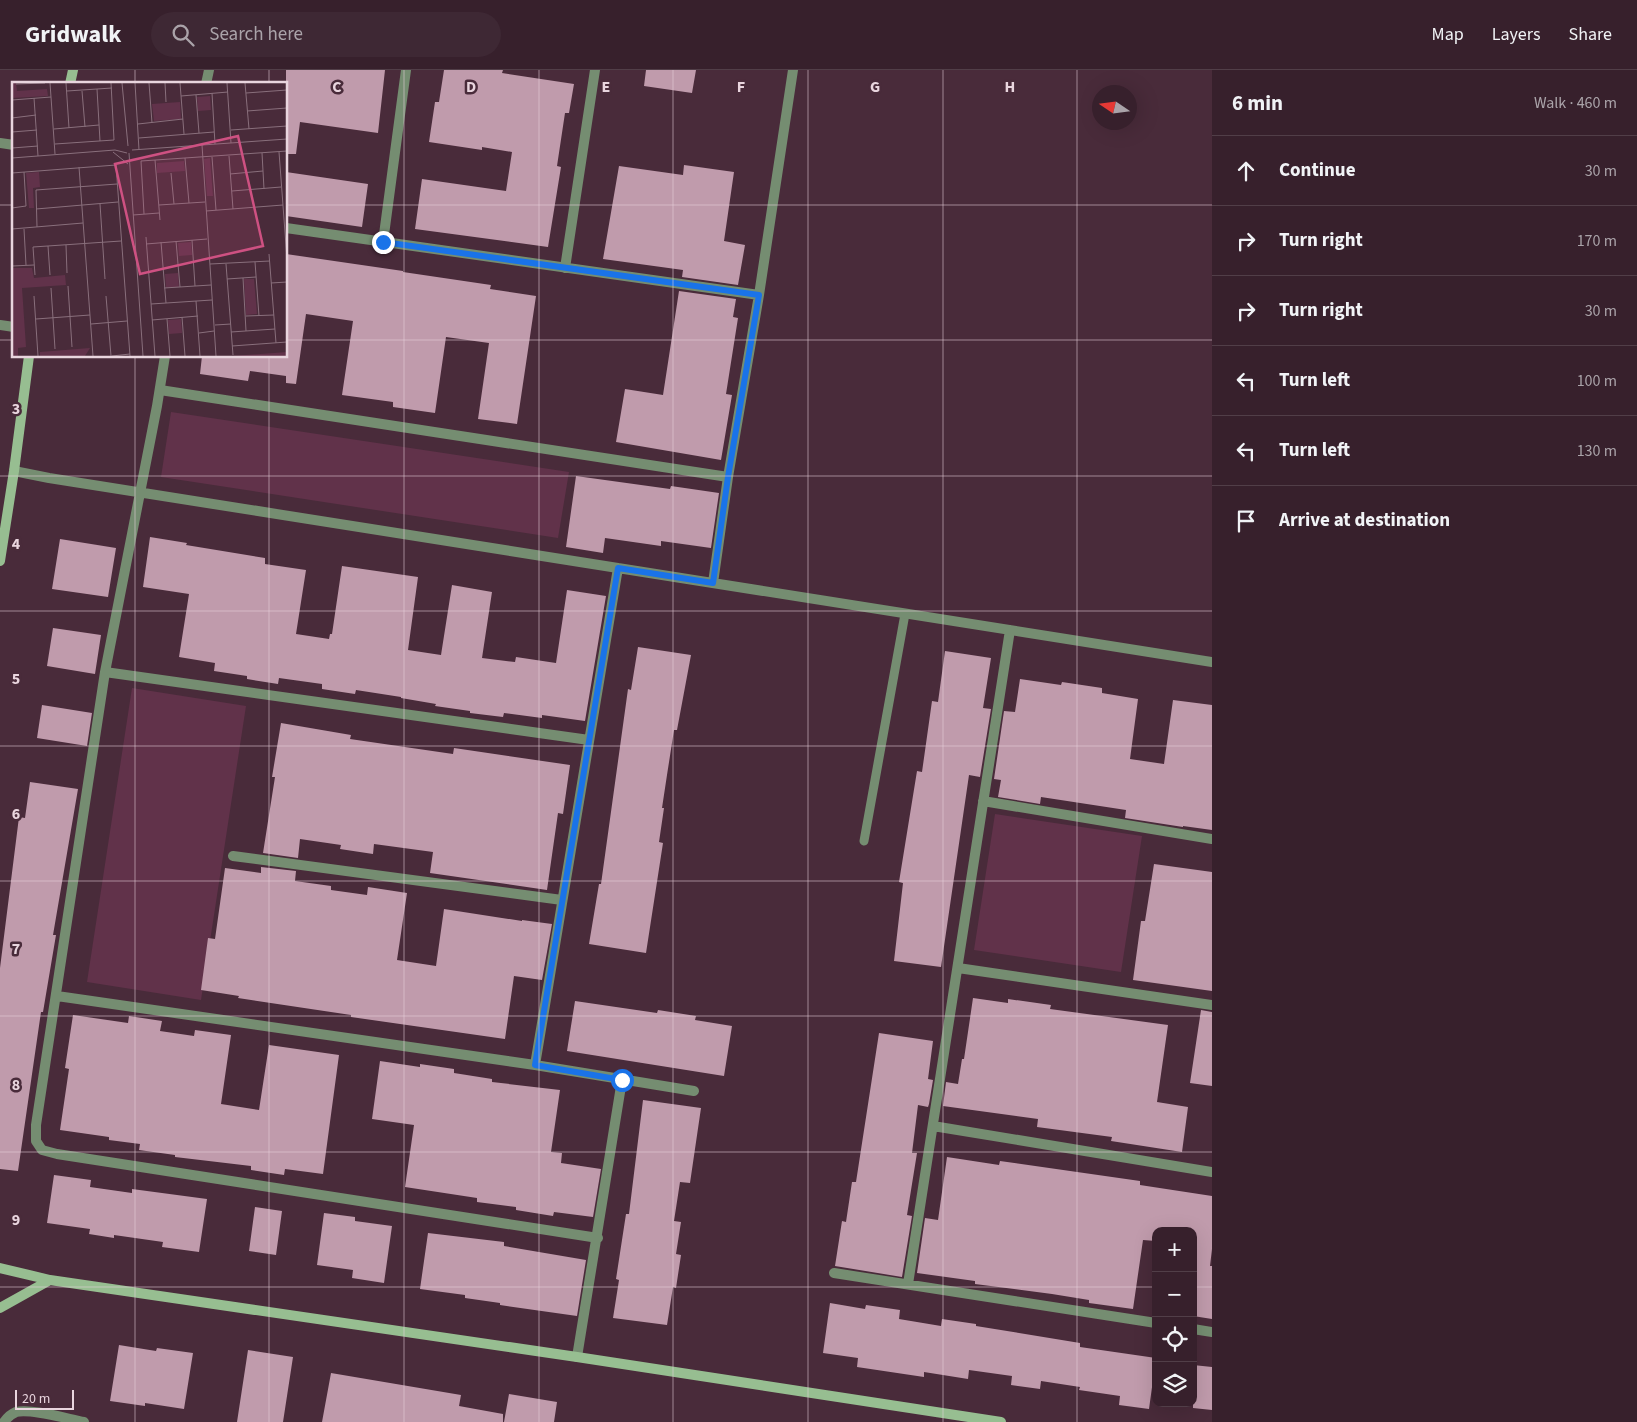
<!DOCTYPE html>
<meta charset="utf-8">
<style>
:root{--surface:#37202c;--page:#3e2834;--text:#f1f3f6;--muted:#aaa3a9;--line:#513e48}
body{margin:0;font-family:"Source Sans 3",sans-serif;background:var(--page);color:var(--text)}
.controls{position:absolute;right:15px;bottom:15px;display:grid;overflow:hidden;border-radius:10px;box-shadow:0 5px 20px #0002}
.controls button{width:45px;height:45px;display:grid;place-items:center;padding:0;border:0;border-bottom:1px solid var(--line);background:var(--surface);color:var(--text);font:25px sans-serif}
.compass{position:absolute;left:1092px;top:15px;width:45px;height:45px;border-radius:50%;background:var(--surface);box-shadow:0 5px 20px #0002;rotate:283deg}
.scale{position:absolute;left:15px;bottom:12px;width:59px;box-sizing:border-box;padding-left:5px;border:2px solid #e9d5de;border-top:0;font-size:14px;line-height:18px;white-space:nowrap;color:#e9d5de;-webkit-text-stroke:4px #492b3a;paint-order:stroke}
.stop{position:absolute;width:15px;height:15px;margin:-11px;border:4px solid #1a73e8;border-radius:50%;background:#fff}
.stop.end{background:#1a73e8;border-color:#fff;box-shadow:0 1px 5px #0008}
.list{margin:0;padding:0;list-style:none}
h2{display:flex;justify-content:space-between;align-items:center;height:65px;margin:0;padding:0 20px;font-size:21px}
h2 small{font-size:16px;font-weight:400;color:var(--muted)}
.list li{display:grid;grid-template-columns:32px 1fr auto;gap:15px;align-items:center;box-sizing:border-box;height:70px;padding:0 20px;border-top:1px solid var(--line)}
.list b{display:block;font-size:19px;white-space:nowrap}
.list em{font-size:16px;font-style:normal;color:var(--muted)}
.icon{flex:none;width:28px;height:28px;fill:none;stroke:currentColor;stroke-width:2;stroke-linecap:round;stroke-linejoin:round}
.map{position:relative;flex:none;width:1212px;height:1352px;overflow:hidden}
header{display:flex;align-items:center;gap:30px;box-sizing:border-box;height:70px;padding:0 25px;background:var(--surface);border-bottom:1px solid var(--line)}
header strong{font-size:24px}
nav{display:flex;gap:28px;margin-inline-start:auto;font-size:18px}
.search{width:350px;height:45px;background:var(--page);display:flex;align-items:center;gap:12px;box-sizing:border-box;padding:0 18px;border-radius:28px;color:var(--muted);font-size:19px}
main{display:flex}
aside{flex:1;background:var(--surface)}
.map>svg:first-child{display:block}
</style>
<header>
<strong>Gridwalk</strong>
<div class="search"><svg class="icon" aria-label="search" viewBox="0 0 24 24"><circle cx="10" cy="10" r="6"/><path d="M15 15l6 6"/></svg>Search here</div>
<nav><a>Map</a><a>Layers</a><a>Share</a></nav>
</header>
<main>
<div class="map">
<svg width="1212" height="1352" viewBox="0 0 1212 1352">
<rect width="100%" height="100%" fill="#492b3a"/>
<path fill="#61324a" d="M 171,342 L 569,402 L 558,468 L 161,407 Z
M 132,618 L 246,636 L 201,930 L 87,912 Z
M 995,744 L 1142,766 L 1121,902 L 974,880 Z"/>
<path fill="#c09bac" d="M 286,0 L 385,0 L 378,63 L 300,52 L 296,84 L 286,84 Z
M 444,0 L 503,0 L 502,3 L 574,14 L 569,43 L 565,43 L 557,96 L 561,97 L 548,177 L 415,159 L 422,109 L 506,121 L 512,82 L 482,77 L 482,80 L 429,72 L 435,32 L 439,32 Z
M 646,0 L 696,0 L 692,23 L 644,16 Z
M 684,95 L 734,102 L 724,171 L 745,175 L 738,215 L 682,207 L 683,200 L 603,189 L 619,96 L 683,105 Z
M 286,102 L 368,114 L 362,157 L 286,146 Z
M 286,184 L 403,201 L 403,202 L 491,215 L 490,219 L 536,226 L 517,354 L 478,349 L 489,273 L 446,267 L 435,343 L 393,337 L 393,332 L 342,325 L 353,251 L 306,244 L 296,314 L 286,313 L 286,306 L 250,301 L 248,311 L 200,304 L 202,286 L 286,286 Z
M 679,221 L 736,229 L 733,247 L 738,248 L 726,324 L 732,325 L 721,390 L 616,372 L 625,319 L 663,325 Z
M 576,406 L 670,419 L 671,416 L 719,423 L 711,478 L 661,471 L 661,476 L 605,468 L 603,483 L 566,477 Z
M 150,467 L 187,473 L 186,475 L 265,488 L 265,494 L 306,500 L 296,564 L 329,569 L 330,564 L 332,564 L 342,496 L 418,507 L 408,580 L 441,585 L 452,515 L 492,522 L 482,588 L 515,592 L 516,587 L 556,593 L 567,520 L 606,526 L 585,651 L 542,645 L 542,648 L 504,643 L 503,647 L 470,643 L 470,641 L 435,636 L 436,634 L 401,628 L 401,627 L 356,620 L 355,624 L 322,619 L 322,614 L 279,608 L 278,614 L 247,609 L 247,606 L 214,601 L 215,593 L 179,587 L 189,524 L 143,517 Z
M 60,469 L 116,478 L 108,527 L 52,519 Z
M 53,558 L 101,565 L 95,604 L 47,596 Z
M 638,577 L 691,585 L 677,660 L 674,660 L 667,705 L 662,738 L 664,738 L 659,772 L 663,773 L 646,883 L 589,874 L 599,814 L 601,814 L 628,619 L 631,620 Z
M 945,581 L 991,588 L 983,638 L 991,639 L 980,707 L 969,705 L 941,897 L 894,891 L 903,813 L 899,812 L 917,701 L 922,702 L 932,631 L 938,632 Z
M 1020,609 L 1061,615 L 1062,612 L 1102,618 L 1102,623 L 1138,629 L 1130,689 L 1164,694 L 1173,630 L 1212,635 L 1212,760 L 1183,756 L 1183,757 L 1125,748 L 1126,740 L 1041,727 L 1040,734 L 998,727 L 1001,710 L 994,709 L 1004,641 L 1015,642 Z
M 42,635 L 92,643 L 87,676 L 37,668 Z
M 281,653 L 351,665 L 350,669 L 453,684 L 454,678 L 570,695 L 563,744 L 558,743 L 547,820 L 430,803 L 433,782 L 374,774 L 373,784 L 340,779 L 341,775 L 300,769 L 298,788 L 263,783 L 275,707 L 272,707 Z
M 30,712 L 78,719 L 53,865 L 56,865 L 43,942 L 41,942 L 18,1101 L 0,1099 L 0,898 L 19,747 L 25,748 Z
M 1154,794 L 1212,802 L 1212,921 L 1133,910 L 1141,851 L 1145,851 Z
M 261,797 L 296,801 L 295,811 L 331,816 L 331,820 L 367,825 L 368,817 L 407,823 L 397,890 L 436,896 L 444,839 L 522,851 L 522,850 L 552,854 L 542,910 L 514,906 L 505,969 L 351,947 L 351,945 L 238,928 L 239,926 L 201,920 L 208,868 L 215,869 L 225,798 L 261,803 Z
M 973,928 L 1008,933 L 1008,929 L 1051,935 L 1050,939 L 1168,955 L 1157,1032 L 1188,1037 L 1182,1082 L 1111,1071 L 1112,1067 L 1037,1057 L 1038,1049 L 943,1036 L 946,1012 L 958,1014 L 962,989 L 964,989 Z
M 575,931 L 657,943 L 658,940 L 696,946 L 695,950 L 732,956 L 724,1006 L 567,981 Z
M 1201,940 L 1212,942 L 1212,1016 L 1190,1013 Z
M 73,945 L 128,953 L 129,946 L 162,951 L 160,961 L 194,966 L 195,960 L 231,965 L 221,1034 L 259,1040 L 269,975 L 339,985 L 323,1104 L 285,1099 L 284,1105 L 251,1100 L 251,1096 L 175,1087 L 175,1085 L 139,1080 L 140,1074 L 109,1070 L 109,1067 L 60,1060 L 69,999 L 65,998 Z
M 879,963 L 933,971 L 928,1009 L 933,1010 L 929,1034 L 928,1037 L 918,1035 L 912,1083 L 917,1083 L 907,1145 L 912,1146 L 902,1207 L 835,1196 L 842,1151 L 846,1152 L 852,1112 L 856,1112 Z
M 380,991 L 420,997 L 420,994 L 454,999 L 454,1003 L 492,1009 L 492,1012 L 560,1020 L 551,1082 L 562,1083 L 561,1093 L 601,1099 L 593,1147 L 554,1142 L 553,1146 L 516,1140 L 516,1137 L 477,1132 L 477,1128 L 405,1117 L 414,1055 L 372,1049 Z
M 643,1030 L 701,1038 L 690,1113 L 680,1112 L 674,1151 L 681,1152 L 676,1184 L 681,1185 L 676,1218 L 673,1217 L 667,1255 L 613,1248 L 619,1210 L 616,1209 L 626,1144 L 629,1144 Z
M 947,1087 L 999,1095 L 1000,1091 L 1140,1111 L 1140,1115 L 1212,1126 L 1212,1179 L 1210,1196 L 1212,1196 L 1212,1249 L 1193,1246 L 1193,1161 L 1156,1161 L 1156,1171 L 1143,1170 L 1133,1239 L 1089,1233 L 1089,1230 L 1052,1224 L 975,1214 L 975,1211 L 917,1203 L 925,1148 L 938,1150 Z
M 54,1105 L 91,1110 L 90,1117 L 132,1123 L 132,1119 L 207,1129 L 199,1182 L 162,1177 L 163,1172 L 114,1165 L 114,1168 L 89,1164 L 90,1159 L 47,1153 Z
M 255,1137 L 282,1141 L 276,1185 L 249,1181 Z
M 324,1143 L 355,1147 L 355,1151 L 392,1156 L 384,1213 L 352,1208 L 353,1200 L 317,1195 Z
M 428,1163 L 504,1172 L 504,1176 L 586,1190 L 577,1246 L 500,1235 L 500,1233 L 465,1228 L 465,1225 L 420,1219 Z
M 830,1233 L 865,1239 L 866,1235 L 900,1240 L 899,1249 L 941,1256 L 942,1249 L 976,1254 L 976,1256 L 1080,1273 L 1080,1277 L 1156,1288 L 1149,1339 L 1119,1335 L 1120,1326 L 1079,1320 L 1080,1317 L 1041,1311 L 1040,1319 L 1011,1315 L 1012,1306 L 969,1300 L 968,1309 L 924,1302 L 924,1307 L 857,1297 L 858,1288 L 823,1283 Z
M 119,1275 L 156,1281 L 157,1278 L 193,1283 L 184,1339 L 145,1333 L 145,1336 L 110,1331 Z
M 248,1280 L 293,1287 L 283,1352 L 237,1352 Z
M 1193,1295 L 1212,1297 L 1212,1340 L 1193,1338 Z
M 331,1303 L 461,1325 L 459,1336 L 503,1344 L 503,1352 L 322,1352 Z
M 509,1324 L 557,1332 L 554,1352 L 504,1352 Z"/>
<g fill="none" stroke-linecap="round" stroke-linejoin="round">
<path stroke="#758d71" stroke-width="9" d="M 864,771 L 905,544"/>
<path stroke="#758d71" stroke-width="10" d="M 206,14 L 209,0
M 0,73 L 14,75
M 286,158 L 759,225
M 383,172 L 406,0
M 565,198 L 595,0
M 0,255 L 14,257
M 165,286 L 157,336 L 105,602 L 36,1055 L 36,1071 L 42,1080 L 57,1084 L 598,1168
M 160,320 L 728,407
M 14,401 L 49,408 L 1212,592
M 713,513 L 728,407 L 759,225 L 793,0
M 105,602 L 589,670
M 983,731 L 1212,769
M 233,786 L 562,830
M 958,898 L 1212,935
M 57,926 L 535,995 L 694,1021
M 535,995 L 618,498
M 933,1056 L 1212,1102
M 834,1203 L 1156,1253
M 908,1214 L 1010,560
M 1193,1259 L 1212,1262
M 577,1287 L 622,1010
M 4,1352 C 7,1348 11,1344 16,1342 C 31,1338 68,1349 84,1352"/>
<path stroke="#97be91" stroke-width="10" d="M 70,14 L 73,0
M 0,491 L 14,401 L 29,286
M 0,1198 L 50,1210 L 577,1287 L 1001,1352
M 0,1238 L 50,1210"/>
</g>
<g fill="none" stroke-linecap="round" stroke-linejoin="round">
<path stroke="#1a73e8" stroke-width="6" d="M 383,172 L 759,225 L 728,407 L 713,513 L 618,498 L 535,995 L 622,1010"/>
</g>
<path fill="none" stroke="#e9d5de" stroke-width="1" stroke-opacity="0.55" d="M 135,0 L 135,14M 269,0 L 269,14M 404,0 L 404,1352M 539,0 L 539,1352M 673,0 L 673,1352M 808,0 L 808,1352M 943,0 L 943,1352M 1077,0 L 1077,1352M 0,135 L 14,135M 286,135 L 1212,135M 0,270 L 14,270M 286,270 L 1212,270M 135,286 L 135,1352M 269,286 L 269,1352M 0,406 L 1212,406M 0,541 L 1212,541M 0,676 L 1212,676M 0,811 L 1212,811M 0,946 L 1212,946M 0,1082 L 1212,1082M 0,1217 L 1156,1217M 1193,1217 L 1212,1217"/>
<g transform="translate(12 12)">
<rect width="275" height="275" fill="#492b3a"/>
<path d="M 0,1 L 4,1 L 5,9 L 35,7 L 36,14 L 0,16 ZM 198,14 L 199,28 L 186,29 L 185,15 ZM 168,20 L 169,37 L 142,39 L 140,22 ZM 198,76 L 201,114 L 195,114 L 192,77 ZM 172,79 L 173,89 L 145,91 L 145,81 ZM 27,90 L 28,105 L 21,106 L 22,126 L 17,126 L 14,91 ZM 179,160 L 180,173 L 167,174 L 166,161 ZM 0,186 L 20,186 L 22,196 L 53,193 L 54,203 L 10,206 L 14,265 L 6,266 L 6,274 L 0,274 ZM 166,191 L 167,205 L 154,206 L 153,192 ZM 232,197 L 242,197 L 245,232 L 234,233 ZM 169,237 L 170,251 L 157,252 L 156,238 ZM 78,266 L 73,274 L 28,274 L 28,270 ZM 275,270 L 275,274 L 220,274 Z" fill="#61324a"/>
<path fill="none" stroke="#896f7c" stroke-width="1" d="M 38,1 L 43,72M 54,1 L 57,46M 110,1 L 116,64M 123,1 L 127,68M 137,1 L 140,41M 153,1 L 154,20M 168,1 L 172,52M 215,1 L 219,61M 233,1 L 237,47M 4,2 L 33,1M 85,7 L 88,59M 55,9 L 100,6M 70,9 L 73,45M 200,11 L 203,62M 234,11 L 275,8M 184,13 L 187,51M 169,14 L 216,10M 22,16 L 26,74M 0,18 L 39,15M 235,29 L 275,26M 0,36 L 24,33M 126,42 L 171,37M 42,47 L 87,43M 219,48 L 275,44M 0,50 L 25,48M 127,56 L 202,50M 43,62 L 102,58 L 99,1M 190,63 L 204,274M 0,66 L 26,64M 120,68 L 275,57M 101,70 L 116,82M 267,70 L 275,177M 117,71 L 131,274M 250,71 L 252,107M 217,74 L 221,127M 200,75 L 204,128M 0,76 L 103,68 L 115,71M 173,76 L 177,121M 143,78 L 148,138M 67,85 L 81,274M 0,91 L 104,83 L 118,274M 159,91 L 162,122M 218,92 L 251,89M 220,109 L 269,105M 88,122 L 93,197M 147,123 L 193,120M 0,126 L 14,124 L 12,90M 24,127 L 106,120M 194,129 L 271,123M 132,132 L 129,79 L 275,69M 121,133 L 147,131M 25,145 L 24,108 L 105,102M 0,147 L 71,141M 12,147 L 14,183M 134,155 L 143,274M 180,158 L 183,204M 164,159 L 168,205M 149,160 L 154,221M 134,162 L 195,157M 54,163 L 55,191M 36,164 L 38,193M 257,172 L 264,261M 243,180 L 247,234M 198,182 L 258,179M 214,182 L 221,273M 0,184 L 22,183M 23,193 L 21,165 L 109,159M 231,196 L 234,249M 215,197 L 244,195M 259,201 L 275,200M 56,204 L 60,265M 39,206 L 43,267M 152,206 L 199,203M 22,214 L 26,274M 94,214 L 99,274M 184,219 L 188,274M 139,222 L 200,218M 234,234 L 262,233M 170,235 L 173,274M 24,237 L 78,233M 155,237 L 158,274M 140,238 L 186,234M 79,242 L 115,239M 203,243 L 219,242M 219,250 L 263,247M 187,251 L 202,249M 220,264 L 275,260M 100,274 L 118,272"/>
<path fill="#ce5182" fill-opacity="0.15" stroke="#ce5182" stroke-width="2.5" d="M 226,54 L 251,164 L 128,192 L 103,82 Z"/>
<rect width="275" height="275" fill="none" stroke="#e9d5de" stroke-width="2.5"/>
</g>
<g font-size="16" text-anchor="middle" font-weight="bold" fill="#e9d5de" stroke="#492b3a" stroke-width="5" stroke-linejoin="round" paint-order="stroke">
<text x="337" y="22">C</text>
<text x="471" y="22">D</text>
<text x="606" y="22">E</text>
<text x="741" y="22">F</text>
<text x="875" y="22">G</text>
<text x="1010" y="22">H</text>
<text x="16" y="344">3</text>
<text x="16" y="479">4</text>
<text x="16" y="614">5</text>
<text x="16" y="749">6</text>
<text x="16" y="884">7</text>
<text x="16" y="1020">8</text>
<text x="16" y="1155">9</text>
</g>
</svg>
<div class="controls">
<button>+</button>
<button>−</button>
<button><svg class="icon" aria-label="locate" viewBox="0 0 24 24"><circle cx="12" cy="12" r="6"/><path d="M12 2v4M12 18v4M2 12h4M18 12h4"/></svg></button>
<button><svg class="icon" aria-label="layers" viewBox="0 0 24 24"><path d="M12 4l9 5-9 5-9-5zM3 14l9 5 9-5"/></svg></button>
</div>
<svg class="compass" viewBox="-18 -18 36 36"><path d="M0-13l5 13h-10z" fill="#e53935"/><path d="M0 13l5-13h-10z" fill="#aaa3a9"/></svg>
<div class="scale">20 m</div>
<div class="stop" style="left:622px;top:1010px"></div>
<div class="stop end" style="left:383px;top:172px"></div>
</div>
<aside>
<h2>6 min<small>Walk · 460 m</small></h2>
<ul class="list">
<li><svg class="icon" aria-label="ahead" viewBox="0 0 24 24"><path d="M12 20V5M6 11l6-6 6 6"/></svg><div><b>Continue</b></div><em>30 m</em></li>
<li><svg class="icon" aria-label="right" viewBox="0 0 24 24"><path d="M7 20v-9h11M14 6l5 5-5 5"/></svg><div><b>Turn right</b></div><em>170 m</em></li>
<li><svg class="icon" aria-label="right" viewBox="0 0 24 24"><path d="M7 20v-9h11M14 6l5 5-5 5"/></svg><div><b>Turn right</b></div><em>30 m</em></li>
<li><svg class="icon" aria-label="left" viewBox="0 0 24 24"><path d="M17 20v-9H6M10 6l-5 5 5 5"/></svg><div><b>Turn left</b></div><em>100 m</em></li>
<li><svg class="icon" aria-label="left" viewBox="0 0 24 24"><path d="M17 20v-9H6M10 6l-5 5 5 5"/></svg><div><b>Turn left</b></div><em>130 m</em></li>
<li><svg class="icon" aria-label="arrive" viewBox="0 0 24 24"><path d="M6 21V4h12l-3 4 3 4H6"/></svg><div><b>Arrive at destination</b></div></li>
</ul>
</aside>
</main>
